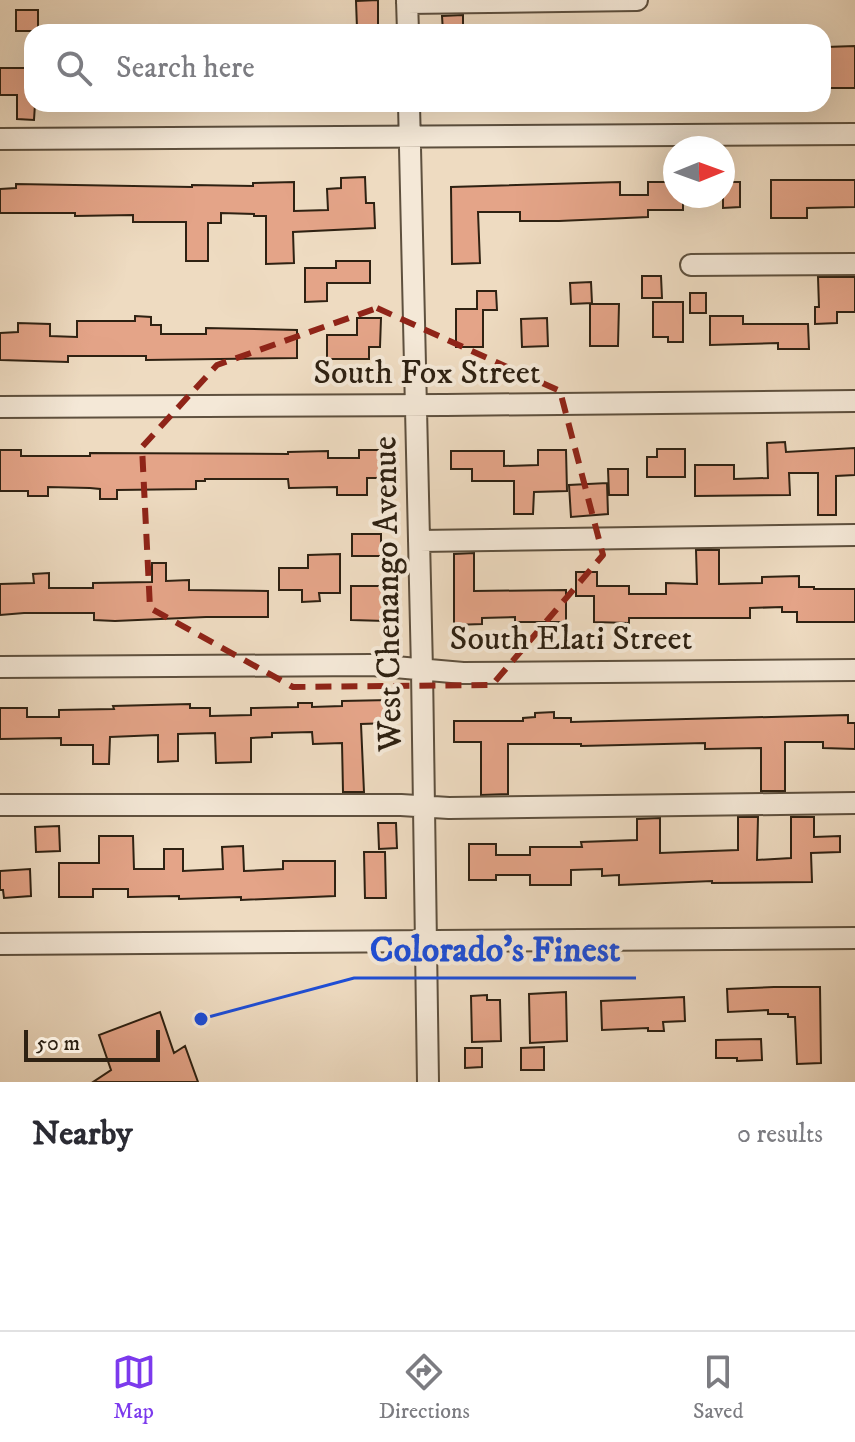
<!DOCTYPE html>
<style>
:root{--surface:#fff;--page:#f7f7f7;--text:#2b2b33;--muted:#7c7c81;--line:#e1e1e2;--accent:#7c3aed}
body{margin:0;font-family:"IM FELL DW Pica",serif;background:var(--page);color:var(--text)}
.compass{position:absolute;left:663px;top:136px;width:72px;height:72px;border-radius:50%;background:var(--surface);box-shadow:0 8px 32px #0002;rotate:89deg}
.scale{position:absolute;left:24px;bottom:20px;width:136px;box-sizing:border-box;padding-left:8px;border:4px solid #2e2112;border-top:0;font-size:22px;line-height:28px;white-space:nowrap;color:#2e2112;-webkit-text-stroke:6px #f4e8d7;paint-order:stroke}
.list{margin:0;padding:0;list-style:none}
h2{display:flex;justify-content:space-between;align-items:center;height:104px;margin:0;padding:0 32px;font-size:34px}
h2 small{font-size:26px;font-weight:400;color:var(--muted)}
.icon{flex:none;width:44px;height:44px;fill:none;stroke:currentColor;stroke-width:2;stroke-linecap:round;stroke-linejoin:round}
.map{position:relative;flex:none;width:855px;height:1082px;overflow:hidden}
.search{position:absolute;background:var(--surface);box-shadow:0 8px 32px #0002;left:24px;right:24px;top:24px;height:88px;display:flex;align-items:center;gap:20px;box-sizing:border-box;padding:0 28px;border-radius:24px;color:var(--muted);font-size:30px}
.sheet{height:248px;background:var(--surface)}
nav{display:flex;justify-content:space-around;align-items:center;box-sizing:border-box;height:112px;border-top:2px solid var(--line);background:var(--surface);font-size:22px;color:var(--muted)}
nav a{display:grid;justify-items:center;gap:4px}
nav .on{color:var(--accent)}
.map>svg:first-child{display:block}
</style>
<div class="map">
<svg width="855" height="1082" viewBox="0 0 855 1082">
<rect width="100%" height="100%" fill="#eedbc1"/>
<filter id="stains"><feTurbulence type="fractalNoise" baseFrequency=".0025" numOctaves="4"/><feColorMatrix values="0 0 0 0 .2 0 0 0 0 .09 0 0 0 0 .02 0 0 0 .5 -.17"/></filter>
<radialGradient id="worn" r=".72"><stop offset=".6" stop-color="#630" stop-opacity="0"/><stop offset="1" stop-color="#630" stop-opacity=".3"/></radialGradient>
<path fill="#e4a488" stroke="#2e2112" stroke-width="2" d="M 378,0 L 378,28 L 357,28 L 356,1 Z
M 16,10 L 38,10 L 38,31 L 16,31 Z
M 463,15 L 463,32 L 443,32 L 442,16 Z
M 855,46 L 855,88 L 823,88 L 823,53 L 826,53 L 826,47 Z
M 0,68 L 32,68 L 32,104 L 35,104 L 34,120 L 17,119 L 17,95 L 0,95 Z
M 365,177 L 366,203 L 374,203 L 375,228 L 293,232 L 294,263 L 266,264 L 266,216 L 254,216 L 254,214 L 221,213 L 221,223 L 208,223 L 208,261 L 186,261 L 186,222 L 133,222 L 133,215 L 75,216 L 75,213 L 0,213 L 0,189 L 16,188 L 16,184 L 192,187 L 192,185 L 253,186 L 253,183 L 294,182 L 294,211 L 328,210 L 327,189 L 341,188 L 341,178 Z
M 771,180 L 855,180 L 855,207 L 807,208 L 807,218 L 771,218 Z
M 620,182 L 620,195 L 648,195 L 648,182 L 675,182 L 675,196 L 683,196 L 683,210 L 648,210 L 648,217 L 559,221 L 520,221 L 520,212 L 478,212 L 480,263 L 452,264 L 451,187 Z
M 723,182 L 740,182 L 740,207 L 723,208 Z
M 336,261 L 370,261 L 370,283 L 327,283 L 327,301 L 305,302 L 305,268 L 336,268 Z
M 642,276 L 661,276 L 662,298 L 642,298 Z
M 818,277 L 855,277 L 855,312 L 837,312 L 837,323 L 815,324 L 815,307 L 819,307 Z
M 591,282 L 592,303 L 571,304 L 570,283 Z
M 477,291 L 496,291 L 497,310 L 483,310 L 483,347 L 456,347 L 456,309 L 477,309 Z
M 690,293 L 706,293 L 706,313 L 690,313 Z
M 653,302 L 683,302 L 683,342 L 668,342 L 668,337 L 653,337 Z
M 590,304 L 619,304 L 618,346 L 590,346 Z
M 135,316 L 151,317 L 151,325 L 161,325 L 161,334 L 206,334 L 206,328 L 297,330 L 297,358 L 146,360 L 146,356 L 68,356 L 68,362 L 0,360 L 0,333 L 18,332 L 18,323 L 50,324 L 50,336 L 77,337 L 77,321 L 135,321 Z
M 710,316 L 743,316 L 743,324 L 808,324 L 809,349 L 778,349 L 778,343 L 710,345 Z
M 357,318 L 381,318 L 380,347 L 369,347 L 369,359 L 327,359 L 327,335 L 357,335 Z
M 547,318 L 548,346 L 522,347 L 521,319 Z
M 785,442 L 786,452 L 855,448 L 855,475 L 836,476 L 836,515 L 818,515 L 818,473 L 789,473 L 790,495 L 695,496 L 695,465 L 734,465 L 734,479 L 768,478 L 767,443 Z
M 657,449 L 685,449 L 685,477 L 647,477 L 647,457 L 657,457 Z
M 0,450 L 21,450 L 21,456 L 90,456 L 90,453 L 288,454 L 288,452 L 328,451 L 328,458 L 359,458 L 359,450 L 386,450 L 386,478 L 367,478 L 367,495 L 337,495 L 337,487 L 289,488 L 288,479 L 205,479 L 205,481 L 196,481 L 196,489 L 117,490 L 117,499 L 100,499 L 100,489 L 90,488 L 48,487 L 48,496 L 28,496 L 28,491 L 0,491 Z
M 538,450 L 566,450 L 567,491 L 534,492 L 533,514 L 514,514 L 514,481 L 472,481 L 472,469 L 451,469 L 451,451 L 504,451 L 504,466 L 538,465 Z
M 608,469 L 628,469 L 628,495 L 609,495 Z
M 607,483 L 608,514 L 571,517 L 569,485 Z
M 352,534 L 381,534 L 381,556 L 352,556 Z
M 696,550 L 719,550 L 719,584 L 762,583 L 762,577 L 799,576 L 799,587 L 814,587 L 814,589 L 855,589 L 855,622 L 797,622 L 797,612 L 782,612 L 782,607 L 750,608 L 750,618 L 629,618 L 629,623 L 594,622 L 594,596 L 576,596 L 576,572 L 597,572 L 597,586 L 629,586 L 629,594 L 666,594 L 666,583 L 697,584 Z
M 474,553 L 474,591 L 566,590 L 566,622 L 515,622 L 515,617 L 482,618 L 482,624 L 454,625 L 454,554 Z
M 340,554 L 340,593 L 319,593 L 320,601 L 302,602 L 302,590 L 279,590 L 279,568 L 308,568 L 308,555 Z
M 152,563 L 166,563 L 166,581 L 189,580 L 189,590 L 268,591 L 268,617 L 206,617 L 115,621 L 94,620 L 94,613 L 24,613 L 0,615 L 0,584 L 34,583 L 33,574 L 49,573 L 49,588 L 93,588 L 93,583 L 152,582 Z
M 351,586 L 385,586 L 385,621 L 351,620 Z
M 390,700 L 391,723 L 361,724 L 364,792 L 343,792 L 342,743 L 313,744 L 312,732 L 272,733 L 272,737 L 251,738 L 251,762 L 216,763 L 215,733 L 178,734 L 178,761 L 158,762 L 158,735 L 110,737 L 109,764 L 93,764 L 93,745 L 61,745 L 61,738 L 0,739 L 0,708 L 27,708 L 27,717 L 59,717 L 59,710 L 114,709 L 113,706 L 190,704 L 190,708 L 210,708 L 210,716 L 251,715 L 251,708 L 298,707 L 298,703 L 312,703 L 312,707 L 342,706 L 342,701 Z
M 554,712 L 554,718 L 571,718 L 571,722 L 848,715 L 848,723 L 855,723 L 855,749 L 823,748 L 823,742 L 785,742 L 785,791 L 761,791 L 761,748 L 705,749 L 705,743 L 581,746 L 581,744 L 508,744 L 508,794 L 481,795 L 481,742 L 454,742 L 454,721 L 523,721 L 523,718 L 535,717 L 535,713 Z
M 738,817 L 758,817 L 757,860 L 791,858 L 791,817 L 814,817 L 814,837 L 840,836 L 840,852 L 811,853 L 812,882 L 712,883 L 712,881 L 619,885 L 619,875 L 602,876 L 602,869 L 571,870 L 571,885 L 530,885 L 530,875 L 496,875 L 496,880 L 469,880 L 469,844 L 496,844 L 496,855 L 530,855 L 530,847 L 582,847 L 581,842 L 637,840 L 637,819 L 660,818 L 660,853 L 738,850 Z
M 378,823 L 396,823 L 397,848 L 379,849 Z
M 59,826 L 60,851 L 36,852 L 35,827 Z
M 99,836 L 133,836 L 134,869 L 164,869 L 164,849 L 183,849 L 183,871 L 223,869 L 222,847 L 243,846 L 244,871 L 283,869 L 283,861 L 335,861 L 335,896 L 241,900 L 241,897 L 179,899 L 179,896 L 128,897 L 128,889 L 93,889 L 93,897 L 59,897 L 59,863 L 99,863 Z
M 364,852 L 385,852 L 386,898 L 365,898 Z
M 30,869 L 31,896 L 4,898 L 3,890 L 0,890 L 0,871 Z
M 774,987 L 820,987 L 821,1063 L 797,1064 L 795,1017 L 788,1017 L 788,1014 L 768,1014 L 768,1010 L 728,1012 L 727,989 Z
M 566,992 L 567,1041 L 530,1043 L 529,994 Z
M 487,995 L 487,1000 L 500,1000 L 501,1041 L 472,1042 L 471,996 Z
M 684,997 L 685,1021 L 663,1022 L 664,1031 L 648,1031 L 648,1028 L 602,1030 L 601,1001 Z
M 160,1012 L 174,1053 L 185,1046 L 198,1082 L 93,1082 L 111,1070 L 99,1035 Z
M 761,1039 L 762,1060 L 737,1061 L 737,1058 L 716,1058 L 716,1040 Z
M 544,1047 L 544,1070 L 521,1070 L 521,1048 Z
M 465,1048 L 482,1048 L 482,1067 L 465,1068 Z"/>
<g fill="none" stroke-linecap="round" stroke-linejoin="round">
<defs>
<path id="minor" d="M 407,0 L 408,32
M 407,3 L 637,0
M 409,104 L 422,670 L 428,1082
M 0,139 L 855,134
M 691,265 L 855,264
M 0,407 L 446,405 L 855,401
M 419,541 L 855,535
M 0,667 L 372,665 L 463,673 L 855,670
M 0,805 L 401,805 L 449,808 L 855,803
M 0,944 L 855,938"/>
</defs>
<use href="#minor" stroke="#5e503e" stroke-width="24"/>
<use href="#minor" stroke="#f4e8d7" stroke-width="20"/>
</g>
<path fill="none" stroke="#8f2418" stroke-width="6" stroke-dasharray="16 10" stroke-linejoin="round" d="M 377,308 L 560,391 L 603,555 L 492,685 L 293,687 L 150,608 L 142,447 L 217,365 Z"/>
<g text-anchor="middle" dominant-baseline="central" stroke-width="8" stroke-linejoin="round" paint-order="stroke">
<g font-size="34" fill="#2e2112" stroke="#f4e8d7">
<text x="427" y="373">South Fox Street</text>
<text transform="translate(388 594) rotate(-91)">West Chenango Avenue</text>
<text x="571" y="639">South Elati Street</text>
</g>
</g>
<path fill="none" stroke="#1d4ed8" stroke-width="3" d="M201 1019L354 978H636"/>
<circle fill="#1d4ed8" stroke="#f4e8d7" stroke-width="3" cx="201" cy="1019" r="8"/>
<g font-size="36" text-anchor="middle" font-weight="bold" fill="#1d4ed8" stroke="#f4e8d7" stroke-width="8" stroke-linejoin="round" paint-order="stroke">
<text x="495" y="961">Colorado's Finest</text>
</g>
<rect width="100%" height="100%" filter="url(#stains)"/>
<rect width="100%" height="100%" fill="url(#worn)"/>
</svg>
<svg class="compass" viewBox="-18 -18 36 36"><path d="M0-13l5 13h-10z" fill="#e53935"/><path d="M0 13l5-13h-10z" fill="#7c7c81"/></svg>
<div class="scale">50 m</div>
<div class="search"><svg class="icon" aria-label="search" viewBox="0 0 24 24"><circle cx="10" cy="10" r="6"/><path d="M15 15l6 6"/></svg>Search here</div>
</div>
<section class="sheet">
<h2>Nearby<small>0 results</small></h2>
<ul class="list">
</ul>
</section>
<nav>
<a class="on"><svg class="icon" aria-label="map" viewBox="0 0 24 24"><path d="M3 6l6-2 6 2 6-2v14l-6 2-6-2-6 2zM9 4v14M15 6v14"/></svg>Map</a>
<a><svg class="icon" aria-label="directions" viewBox="0 0 24 24"><path d="M12 3l9 9-9 9-9-9zM9 14v-3h6M13 9l2 2-2 2"/></svg>Directions</a>
<a><svg class="icon" aria-label="saved" viewBox="0 0 24 24"><path d="M7 4h10v16l-5-4-5 4z"/></svg>Saved</a>
</nav>
